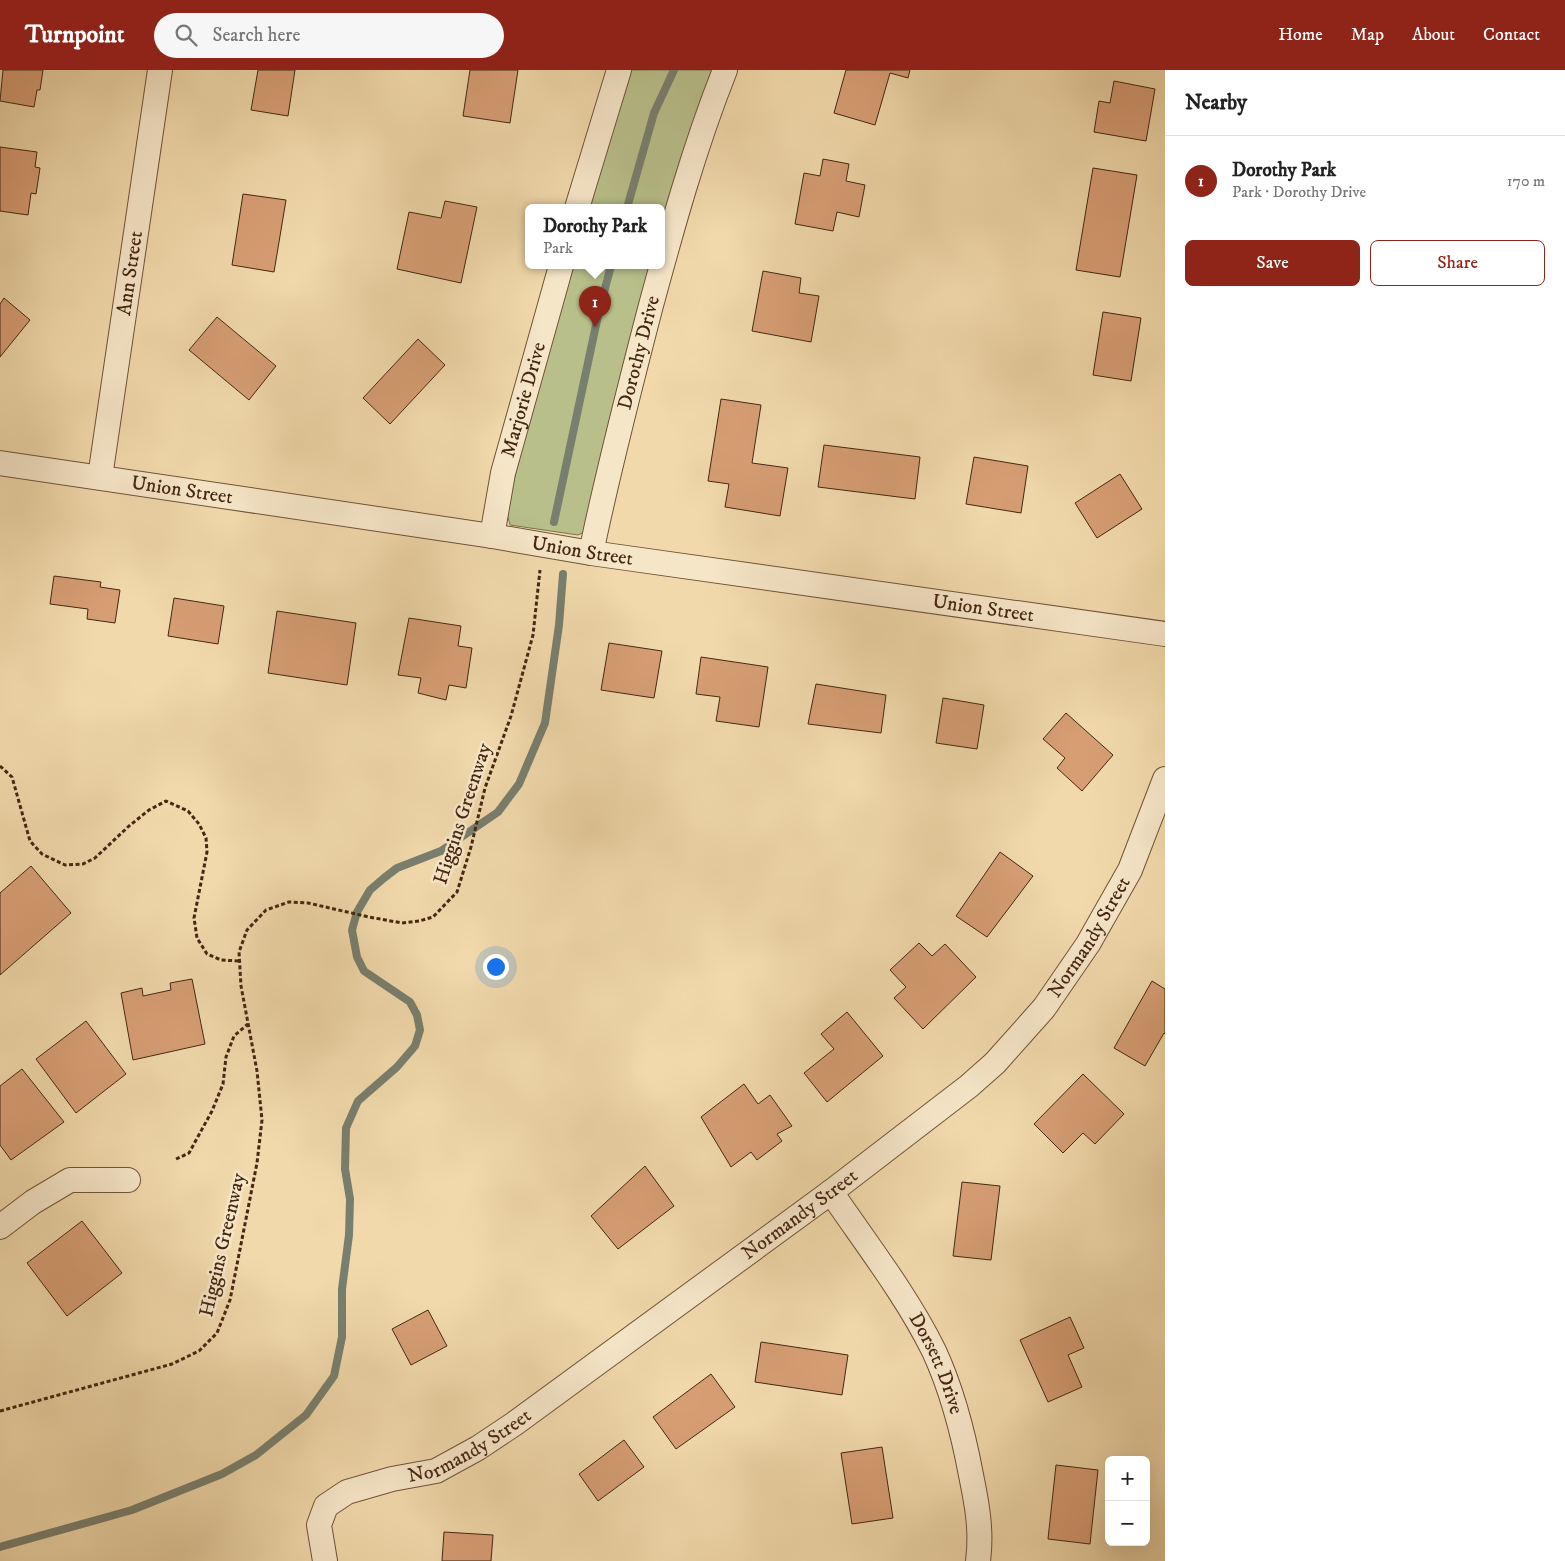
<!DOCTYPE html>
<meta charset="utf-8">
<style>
:root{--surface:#fff;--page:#f6f6f6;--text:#222;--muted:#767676;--line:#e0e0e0;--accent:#8f2418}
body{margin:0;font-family:"IM FELL DW Pica",serif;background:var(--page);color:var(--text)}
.controls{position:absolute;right:15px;bottom:15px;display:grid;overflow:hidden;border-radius:8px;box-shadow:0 5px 20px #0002}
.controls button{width:45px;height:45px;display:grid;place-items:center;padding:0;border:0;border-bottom:1px solid var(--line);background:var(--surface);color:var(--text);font:25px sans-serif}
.you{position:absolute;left:495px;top:896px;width:18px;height:18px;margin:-12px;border:4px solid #fff;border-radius:50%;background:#1a73e8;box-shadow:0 0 0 8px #1a73e833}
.badge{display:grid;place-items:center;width:32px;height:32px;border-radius:50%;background:var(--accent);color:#fff;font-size:16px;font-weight:700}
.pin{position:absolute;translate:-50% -41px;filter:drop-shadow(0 1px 2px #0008)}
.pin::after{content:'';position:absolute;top:26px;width:18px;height:15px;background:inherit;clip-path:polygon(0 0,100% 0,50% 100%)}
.popup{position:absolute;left:525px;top:134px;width:140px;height:65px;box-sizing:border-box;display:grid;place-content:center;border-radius:8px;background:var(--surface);filter:drop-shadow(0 1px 4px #0005);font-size:16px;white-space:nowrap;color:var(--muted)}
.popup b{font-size:19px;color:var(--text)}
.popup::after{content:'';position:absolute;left:50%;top:100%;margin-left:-10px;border:10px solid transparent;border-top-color:var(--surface)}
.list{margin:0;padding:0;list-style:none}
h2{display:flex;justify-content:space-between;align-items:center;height:65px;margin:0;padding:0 20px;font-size:21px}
h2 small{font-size:16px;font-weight:400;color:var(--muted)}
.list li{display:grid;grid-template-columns:32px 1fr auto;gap:15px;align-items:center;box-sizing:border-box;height:90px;padding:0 20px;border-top:1px solid var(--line)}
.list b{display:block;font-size:19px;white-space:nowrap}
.list p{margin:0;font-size:16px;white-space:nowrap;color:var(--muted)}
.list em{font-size:16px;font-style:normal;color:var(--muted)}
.actions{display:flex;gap:10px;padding:15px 20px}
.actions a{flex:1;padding:11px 0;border:1px solid var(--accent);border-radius:8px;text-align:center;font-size:18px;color:var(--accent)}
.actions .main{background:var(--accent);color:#fff}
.icon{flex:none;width:28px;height:28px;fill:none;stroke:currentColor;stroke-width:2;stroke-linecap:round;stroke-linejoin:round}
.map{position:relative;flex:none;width:1165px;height:1491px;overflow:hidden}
header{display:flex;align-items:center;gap:30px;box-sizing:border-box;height:70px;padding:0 25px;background:var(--accent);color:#fff}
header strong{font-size:24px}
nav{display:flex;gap:28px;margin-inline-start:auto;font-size:18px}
.search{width:350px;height:45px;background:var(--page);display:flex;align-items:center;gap:12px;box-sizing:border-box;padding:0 18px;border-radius:28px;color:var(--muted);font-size:19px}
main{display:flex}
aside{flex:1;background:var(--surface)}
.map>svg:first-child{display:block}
</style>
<header>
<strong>Turnpoint</strong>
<div class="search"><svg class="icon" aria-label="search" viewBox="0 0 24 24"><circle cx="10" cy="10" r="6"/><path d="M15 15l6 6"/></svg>Search here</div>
<nav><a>Home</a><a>Map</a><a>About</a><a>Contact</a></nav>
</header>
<main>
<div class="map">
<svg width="1165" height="1491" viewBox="0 0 1165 1491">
<rect width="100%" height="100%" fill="#f1d9ab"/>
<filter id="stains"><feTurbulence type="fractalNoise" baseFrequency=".004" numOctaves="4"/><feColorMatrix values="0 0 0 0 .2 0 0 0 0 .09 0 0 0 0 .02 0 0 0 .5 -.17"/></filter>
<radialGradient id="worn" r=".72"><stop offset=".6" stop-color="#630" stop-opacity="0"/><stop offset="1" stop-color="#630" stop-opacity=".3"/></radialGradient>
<path fill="#b8bf8a" stroke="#7e734e" d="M 631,0 L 718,0 L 661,169 L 661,138 L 588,138 Z
M 570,196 L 653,196 L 587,461 L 578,465 L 510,455 L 506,440 Z"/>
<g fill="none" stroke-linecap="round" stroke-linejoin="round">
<path stroke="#797f6e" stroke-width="8" d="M 627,138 L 654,43 L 674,0
M 554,452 L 599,241 L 611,196
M 0,1477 L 132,1440 L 222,1404 L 256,1385 L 306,1345 L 334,1306 L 342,1267 L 342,1219 L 349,1165 L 350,1129 L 345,1099 L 346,1058 L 358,1031 L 397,997 L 415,976 L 420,960 L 417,945 L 410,932 L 364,901 L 357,887 L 352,860 L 357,842 L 370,820 L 384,808 L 397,798 L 441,781 L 498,742 L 519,714 L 545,653 L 559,555 L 563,504"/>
</g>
<path fill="#d79e74" stroke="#452712" d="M 3,0 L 43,0 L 40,20 L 37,20 L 34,37 L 0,31 Z
M 258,0 L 295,0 L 288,46 L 251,40 Z
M 470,0 L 518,0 L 510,53 L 463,46 Z
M 846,0 L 910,0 L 908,8 L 890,3 L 875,55 L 834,43 Z
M 1114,11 L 1155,19 L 1146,71 L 1094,62 L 1099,31 L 1110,33 Z
M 0,77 L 37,82 L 35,97 L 40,98 L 36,124 L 31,123 L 28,145 L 0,141 Z
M 823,89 L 849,94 L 846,111 L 865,115 L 859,147 L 837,142 L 833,161 L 795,154 L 804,103 L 820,106 Z
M 1093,98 L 1137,105 L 1120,207 L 1076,200 Z
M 243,124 L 286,130 L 274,202 L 232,195 Z
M 445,131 L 477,137 L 461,213 L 397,199 L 409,142 L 441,148 Z
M 763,201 L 801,208 L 799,223 L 819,226 L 811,272 L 752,261 Z
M 4,228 L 30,250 L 0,287 L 0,234 Z
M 1103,242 L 1141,248 L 1131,311 L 1093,305 Z
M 217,247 L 276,296 L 249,330 L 189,280 Z
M 418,269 L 445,295 L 390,354 L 363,328 Z
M 721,329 L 761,335 L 752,393 L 788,398 L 780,446 L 725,437 L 729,414 L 708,411 Z
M 824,375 L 920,387 L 915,429 L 818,417 Z
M 974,387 L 1028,396 L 1021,443 L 966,434 Z
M 1120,404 L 1142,439 L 1097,468 L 1075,433 Z
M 54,506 L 101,512 L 100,517 L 120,520 L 115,553 L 87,549 L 88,539 L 50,534 Z
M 174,528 L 224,536 L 218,574 L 168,566 Z
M 277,541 L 356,553 L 347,615 L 268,603 Z
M 409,548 L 461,556 L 458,576 L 472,578 L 466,618 L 449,615 L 446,630 L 418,623 L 421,608 L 398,605 Z
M 609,573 L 662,581 L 654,628 L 601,620 Z
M 701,587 L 768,597 L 759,657 L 716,651 L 720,627 L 696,624 Z
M 816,614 L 886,625 L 881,663 L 808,654 Z
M 943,628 L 984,635 L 977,679 L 936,673 Z
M 1066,643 L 1113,685 L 1082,721 L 1057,698 L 1065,688 L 1043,669 Z
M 1000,782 L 1033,806 L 987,867 L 956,846 Z
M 31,796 L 71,843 L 0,905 L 0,823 Z
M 919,873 L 932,886 L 945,874 L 976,907 L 923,959 L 894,928 L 906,917 L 890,900 Z
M 192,909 L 205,974 L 133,990 L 121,923 L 142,918 L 143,926 L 171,920 L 170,913 Z
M 1152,911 L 1165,919 L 1165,964 L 1164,963 L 1145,996 L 1114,978 Z
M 847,942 L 883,986 L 827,1032 L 804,1003 L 834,979 L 821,964 Z
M 86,951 L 126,1004 L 76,1043 L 36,989 Z
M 22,999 L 64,1052 L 11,1090 L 0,1075 L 0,1016 Z
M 1083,1004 L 1124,1044 L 1095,1074 L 1083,1063 L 1063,1083 L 1034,1054 Z
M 744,1014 L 758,1034 L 770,1025 L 792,1056 L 777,1064 L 782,1071 L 757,1090 L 751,1082 L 731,1097 L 701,1047 Z
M 645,1096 L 674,1136 L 618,1179 L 591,1146 Z
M 962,1112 L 1000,1116 L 991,1190 L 953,1186 Z
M 82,1151 L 122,1203 L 67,1246 L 27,1193 Z
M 428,1240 L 447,1276 L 411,1295 L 392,1259 Z
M 1070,1247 L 1084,1278 L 1068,1285 L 1082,1317 L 1048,1332 L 1020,1270 Z
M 761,1272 L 848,1285 L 842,1325 L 755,1312 Z
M 711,1304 L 735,1337 L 676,1379 L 653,1347 Z
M 624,1370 L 644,1397 L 598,1431 L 579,1404 Z
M 882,1377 L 893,1448 L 852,1454 L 841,1383 Z
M 1056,1395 L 1098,1400 L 1090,1474 L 1048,1469 Z
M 444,1462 L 493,1465 L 491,1491 L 442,1491 Z"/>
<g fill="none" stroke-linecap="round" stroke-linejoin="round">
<defs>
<g id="street">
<path d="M 577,138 L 619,0"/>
<path id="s1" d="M 0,393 L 492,466 L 591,483 L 1165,564"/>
<path id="s2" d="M 100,407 L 160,0"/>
<path id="s3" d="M 492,466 L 503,403 L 561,196"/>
<path id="s4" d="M 591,483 C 608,401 629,320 650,239 C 672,158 694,78 725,0"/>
<path id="s5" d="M 831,1122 C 865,1172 907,1226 934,1281 C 952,1320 963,1362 971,1405 C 977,1434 982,1461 978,1491"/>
<path d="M 0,1157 L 33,1132 L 70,1110 L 128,1110"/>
<path id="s6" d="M 325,1491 L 319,1455 L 326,1436 L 347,1422 L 392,1409 L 436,1401 L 478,1378 L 514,1354 L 831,1122 L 969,1016 L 995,993 L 1044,938 L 1088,874 L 1130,800 L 1165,709"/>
</g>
</defs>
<use href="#street" stroke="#705438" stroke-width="26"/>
<path stroke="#452712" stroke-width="3" stroke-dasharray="4 2.5" stroke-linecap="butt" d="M 0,696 L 12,707 L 30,771 L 42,784 L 65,795 L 83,794 L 95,788 L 129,756 L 149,740 L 166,731 L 188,741 L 199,754 L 206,768 L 207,782 L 194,848 L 197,868 L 207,884 L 221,890 L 239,891
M 176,1089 L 189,1083 L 212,1041 L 223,1014 L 226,987 L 234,966 L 248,954
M 0,1341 L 172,1294 L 199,1281 L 217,1263 L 230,1230 L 257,1093 L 262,1050 L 257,1001 L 241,916 L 239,882 L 247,860 L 266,840 L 289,832 L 308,833 L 369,847 L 402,853 L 419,851 L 433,847 L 457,822 L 471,777 L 485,718 L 511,646 L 533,565 L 540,500"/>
<use href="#street" stroke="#f6e6c8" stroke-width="24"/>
</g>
<g text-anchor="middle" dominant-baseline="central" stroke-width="5" stroke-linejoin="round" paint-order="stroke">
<g font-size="20" fill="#452712" stroke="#f6e6c8">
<text stroke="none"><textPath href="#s2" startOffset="206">Ann Street</textPath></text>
<text stroke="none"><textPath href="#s4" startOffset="206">Dorothy Drive</textPath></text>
<text stroke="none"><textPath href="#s3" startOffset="140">Marjorie Drive</textPath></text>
<text stroke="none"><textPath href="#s1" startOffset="184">Union Street</textPath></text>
<text stroke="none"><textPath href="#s1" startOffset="589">Union Street</textPath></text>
<text stroke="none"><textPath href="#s1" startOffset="994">Union Street</textPath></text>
<text transform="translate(463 744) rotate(-72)">Higgins Greenway</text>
<text stroke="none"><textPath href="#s6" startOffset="1024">Normandy Street</textPath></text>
<text stroke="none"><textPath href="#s6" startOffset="619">Normandy Street</textPath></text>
<text transform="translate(223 1175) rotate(-77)">Higgins Greenway</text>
<text stroke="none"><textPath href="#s5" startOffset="202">Dorsett Drive</textPath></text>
<text stroke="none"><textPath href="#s6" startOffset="214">Normandy Street</textPath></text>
</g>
</g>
<rect width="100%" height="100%" filter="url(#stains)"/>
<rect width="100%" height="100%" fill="url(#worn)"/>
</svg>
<div class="controls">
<button>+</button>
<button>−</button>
</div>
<div class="you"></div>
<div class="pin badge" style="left:595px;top:257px">1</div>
<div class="popup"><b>Dorothy Park</b>Park</div>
</div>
<aside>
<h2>Nearby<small></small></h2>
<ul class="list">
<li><span class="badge">1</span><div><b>Dorothy Park</b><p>Park · Dorothy Drive</p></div><em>170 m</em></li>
</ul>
<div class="actions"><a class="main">Save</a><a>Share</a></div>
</aside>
</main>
